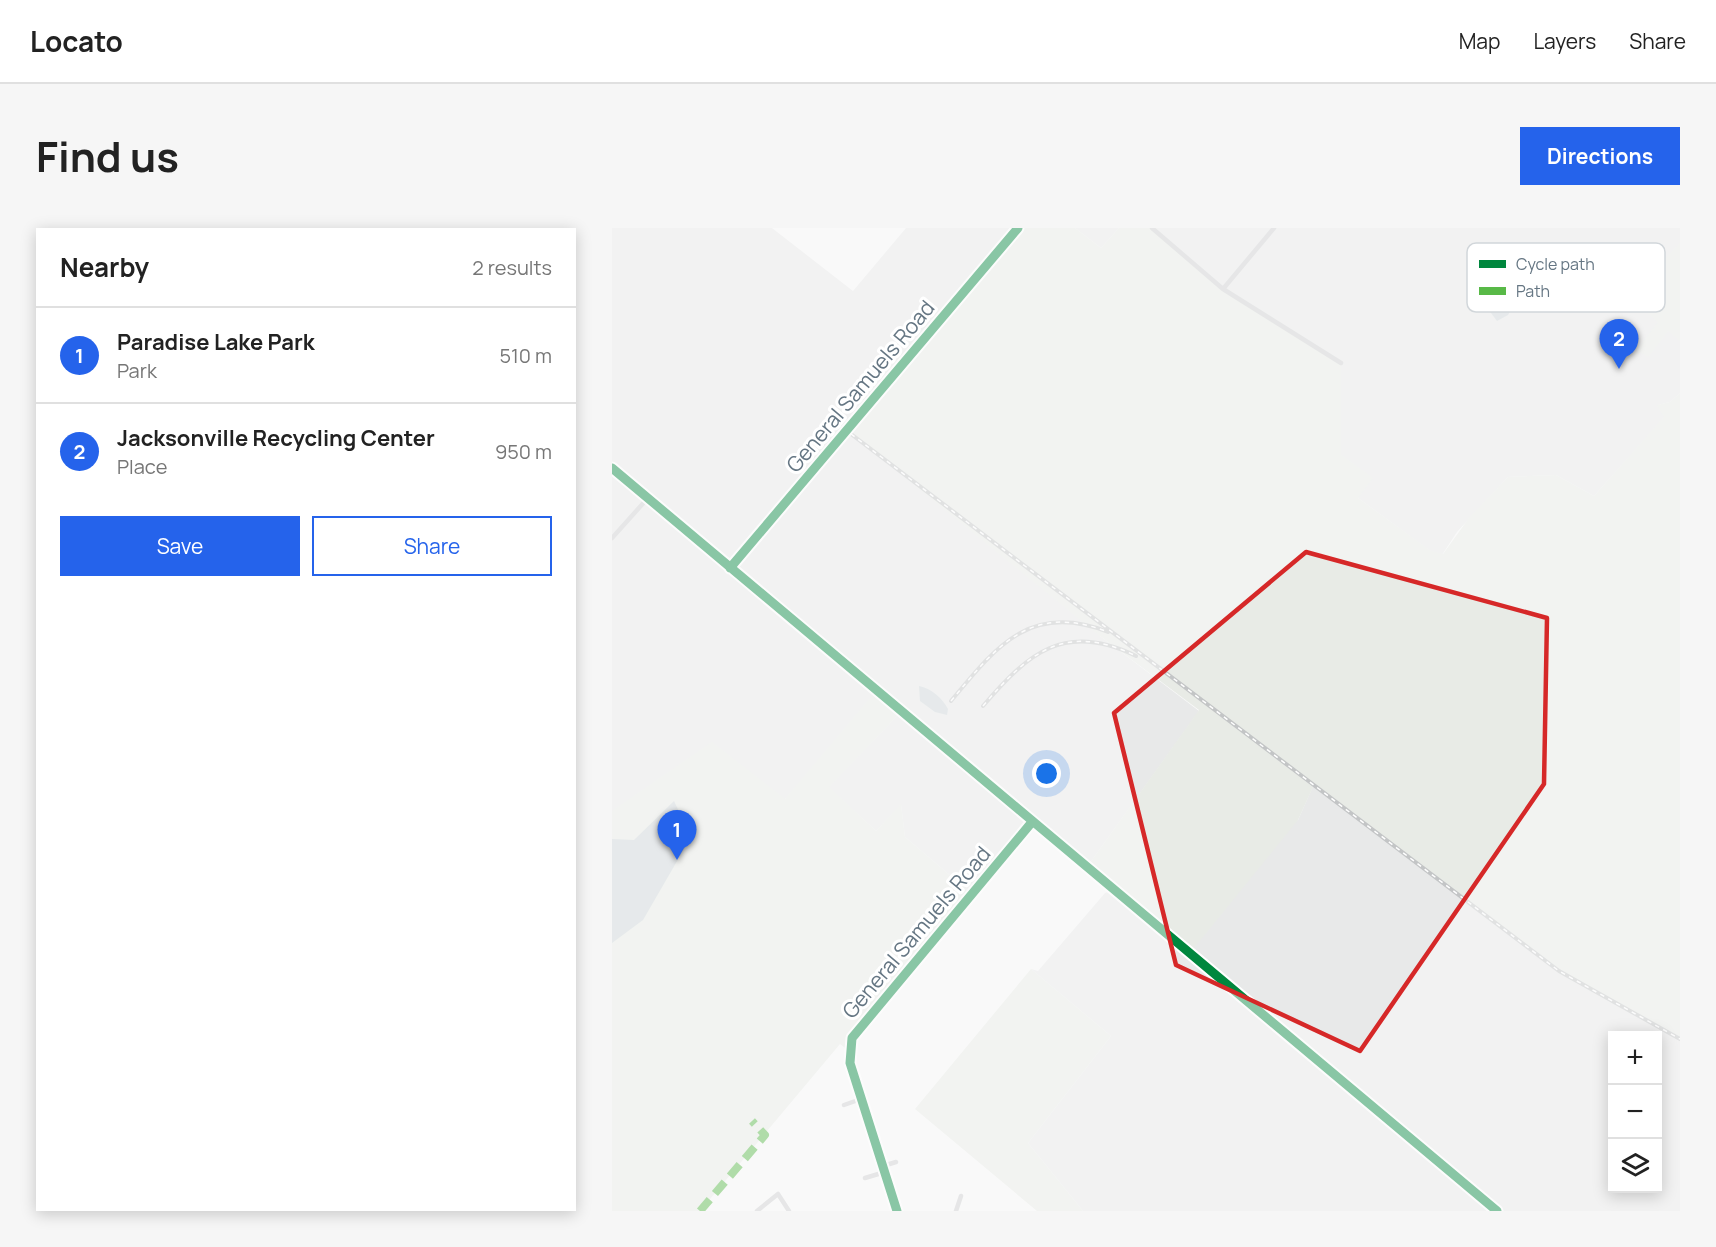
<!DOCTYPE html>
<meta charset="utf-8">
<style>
:root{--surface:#fff;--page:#f6f6f6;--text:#222;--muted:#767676;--line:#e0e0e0;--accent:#2563eb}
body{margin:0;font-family:Manrope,sans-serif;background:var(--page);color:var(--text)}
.controls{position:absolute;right:18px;bottom:18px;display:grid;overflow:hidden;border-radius:0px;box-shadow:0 3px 15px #0003}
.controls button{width:54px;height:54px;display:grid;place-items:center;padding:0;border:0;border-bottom:2px solid var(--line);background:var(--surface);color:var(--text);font:30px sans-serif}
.you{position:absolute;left:435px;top:546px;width:21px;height:21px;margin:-15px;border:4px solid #fff;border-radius:50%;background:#1a73e8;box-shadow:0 0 0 9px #1a73e833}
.badge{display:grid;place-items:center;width:39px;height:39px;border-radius:50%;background:var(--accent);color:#fff;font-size:20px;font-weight:700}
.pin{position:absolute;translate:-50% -50px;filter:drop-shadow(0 2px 3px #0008)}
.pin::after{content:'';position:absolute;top:32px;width:21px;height:18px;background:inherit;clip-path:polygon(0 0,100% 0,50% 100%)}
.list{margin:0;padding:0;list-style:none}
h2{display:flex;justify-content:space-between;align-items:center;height:78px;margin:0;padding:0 24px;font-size:26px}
h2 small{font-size:20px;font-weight:400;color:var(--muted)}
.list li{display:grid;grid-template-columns:39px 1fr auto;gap:18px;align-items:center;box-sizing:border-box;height:96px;padding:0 24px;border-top:2px solid var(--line)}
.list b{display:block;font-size:22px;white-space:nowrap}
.list p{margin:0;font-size:20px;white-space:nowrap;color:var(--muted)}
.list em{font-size:20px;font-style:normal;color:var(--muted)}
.actions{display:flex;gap:12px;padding:18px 24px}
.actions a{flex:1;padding:14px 0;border:2px solid var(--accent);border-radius:0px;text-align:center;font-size:21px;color:var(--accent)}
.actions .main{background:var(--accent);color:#fff}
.icon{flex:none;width:33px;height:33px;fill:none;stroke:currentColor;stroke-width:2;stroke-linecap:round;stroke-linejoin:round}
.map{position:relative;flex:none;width:1068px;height:983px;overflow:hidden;border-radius:0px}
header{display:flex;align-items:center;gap:36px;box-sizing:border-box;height:84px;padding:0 30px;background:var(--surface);border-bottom:2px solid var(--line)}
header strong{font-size:28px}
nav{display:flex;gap:33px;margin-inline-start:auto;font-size:21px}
.intro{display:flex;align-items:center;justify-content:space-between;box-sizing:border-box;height:144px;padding:0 36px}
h1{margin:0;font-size:42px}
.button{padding:15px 27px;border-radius:0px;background:var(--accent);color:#fff;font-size:21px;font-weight:700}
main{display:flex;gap:36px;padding:0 36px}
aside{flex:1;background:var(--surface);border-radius:0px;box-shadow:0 3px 15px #0003}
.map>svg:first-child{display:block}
</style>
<header>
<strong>Locato</strong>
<nav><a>Map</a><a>Layers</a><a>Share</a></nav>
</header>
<div class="intro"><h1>Find us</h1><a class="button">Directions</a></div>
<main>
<aside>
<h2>Nearby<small>2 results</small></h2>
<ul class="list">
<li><span class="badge">1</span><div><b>Paradise Lake Park</b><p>Park</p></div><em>510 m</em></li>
<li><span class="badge">2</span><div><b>Jacksonville Recycling Center</b><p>Place</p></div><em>950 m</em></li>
</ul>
<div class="actions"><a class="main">Save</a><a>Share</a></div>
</aside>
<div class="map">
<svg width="1068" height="983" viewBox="0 0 1068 983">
<rect width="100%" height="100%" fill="#f9f9f9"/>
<path fill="#e8e9e9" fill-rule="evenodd" d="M 0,0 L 160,0 L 241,63 L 294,0 L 406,0 L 488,408 L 587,483 L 475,639 L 420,594 L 360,666 L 293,609 L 289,577 L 264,603 L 216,559 L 289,484 L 173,571 L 0,583 Z
M 463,0 L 507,0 L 489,20 Z
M 540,0 L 1068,0 L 1068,165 L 1058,174 L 1046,177 L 1053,189 L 982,268 L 944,247 L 896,249 L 845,304 L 828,330 L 746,270 L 729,227 L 729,135 L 611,61 Z
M 702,556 L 947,743 L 1068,811 L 1068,983 L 471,983 L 416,915 L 499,808 L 419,741 L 426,743 L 493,665 L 686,592 ZM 1000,808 L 1046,808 L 1046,960 L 1000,960 Z"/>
<path fill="#e8ebe6" d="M 406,0 L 463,0 L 489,20 L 507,0 L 540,0 L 611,61 L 729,135 L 729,227 L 761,250 L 746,270 L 819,323 L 831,326 L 857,290 L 896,249 L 944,247 L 982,268 L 1052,189 L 1045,177 L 1058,174 L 1068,165 L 1068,811 L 947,743 L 658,526 L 701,559 L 686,592 L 578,725 L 475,639 L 587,482 L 488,408 L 235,202 Z
M 1068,15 L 1068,113 L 1056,103 L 1036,129 L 1025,122 L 1046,94 L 1017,69 Z
M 264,463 L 289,484 L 217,559 L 264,603 L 289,576 L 293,609 L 360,666 L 243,804 L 237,823 L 228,816 L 88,983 L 0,983 L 0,583 L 100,514 L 173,571 Z
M 419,741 L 499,808 L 416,915 L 471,983 L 425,983 L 303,881 Z"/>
<path fill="#ced6d9" d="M 900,17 C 915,21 926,37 935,49 C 912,59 907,68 896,87 L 885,93 L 867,69 L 889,24 Z
M 307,458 C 319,460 331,471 336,481 L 335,487 L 323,484 L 308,473 Z
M 62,573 L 79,609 L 31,692 L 0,715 L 0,611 L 22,612 Z"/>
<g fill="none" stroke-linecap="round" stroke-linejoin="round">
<path stroke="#cecfd0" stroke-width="4.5" d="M 540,0 L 611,61 L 729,135
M 611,61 L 662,0
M 0,310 L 35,271
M 118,340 L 406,0
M 232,877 L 249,871
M 271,938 L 284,934
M 253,950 L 273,944
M 145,983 L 166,966 L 177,983
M 344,983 L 349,968"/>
<path stroke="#cecfd0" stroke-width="6" d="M 0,240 L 885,983
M 285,983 L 238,835 L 240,810 L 420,594"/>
<defs>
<path id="rail" d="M 239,206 L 947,743 L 1068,811
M 339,473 C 383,420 418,373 496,404
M 371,478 C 416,425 453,393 524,428"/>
</defs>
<use href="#rail" stroke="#c3c5c6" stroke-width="4"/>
<use href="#rail" stroke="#fff" stroke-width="1.5" stroke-dasharray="4.5" stroke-linecap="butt"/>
<path stroke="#58b947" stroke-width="8" stroke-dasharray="15 8" stroke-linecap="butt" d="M 88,983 L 153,907 L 140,893"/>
<defs>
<path id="cycleway" d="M 0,240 L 885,983
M 118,340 L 406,0
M 285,983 L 238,835 L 240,810 L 420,594"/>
</defs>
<use href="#cycleway" stroke="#fff" stroke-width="13"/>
<use href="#cycleway" stroke="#00873e" stroke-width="9"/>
</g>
<path d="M0 0H1068V983H0ZM 694,324 L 935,390 L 932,556 L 748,823 L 564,737 L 502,485 Z" fill="#f9f9f9" fill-opacity=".55" fill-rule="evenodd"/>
<path fill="none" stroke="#d62828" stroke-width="4.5" stroke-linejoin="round" d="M 694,324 L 935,390 L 932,556 L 748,823 L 564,737 L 502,485 Z"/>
<g text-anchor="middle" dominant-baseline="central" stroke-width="6" stroke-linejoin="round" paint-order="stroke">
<g font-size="21" fill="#657683" stroke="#fff">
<text transform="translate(248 158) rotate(-50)">General Samuels Road</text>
<text transform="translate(304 704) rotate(-50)">General Samuels Road</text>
</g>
</g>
<rect x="855" y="15" width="198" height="69" rx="9" fill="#fff" stroke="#d1d6da" stroke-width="1.5"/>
<rect x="867" y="32" width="27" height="8" fill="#00873e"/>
<rect x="867" y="59" width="27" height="8" fill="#58b947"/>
<g font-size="16" fill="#657683">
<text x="904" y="42">Cycle path</text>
<text x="904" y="69">Path</text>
</g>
</svg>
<div class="controls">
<button>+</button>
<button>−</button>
<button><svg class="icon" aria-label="layers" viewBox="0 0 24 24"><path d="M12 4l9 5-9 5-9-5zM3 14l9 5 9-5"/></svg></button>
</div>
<div class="you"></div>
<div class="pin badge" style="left:65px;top:632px">1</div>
<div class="pin badge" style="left:1007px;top:141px">2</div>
</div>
</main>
